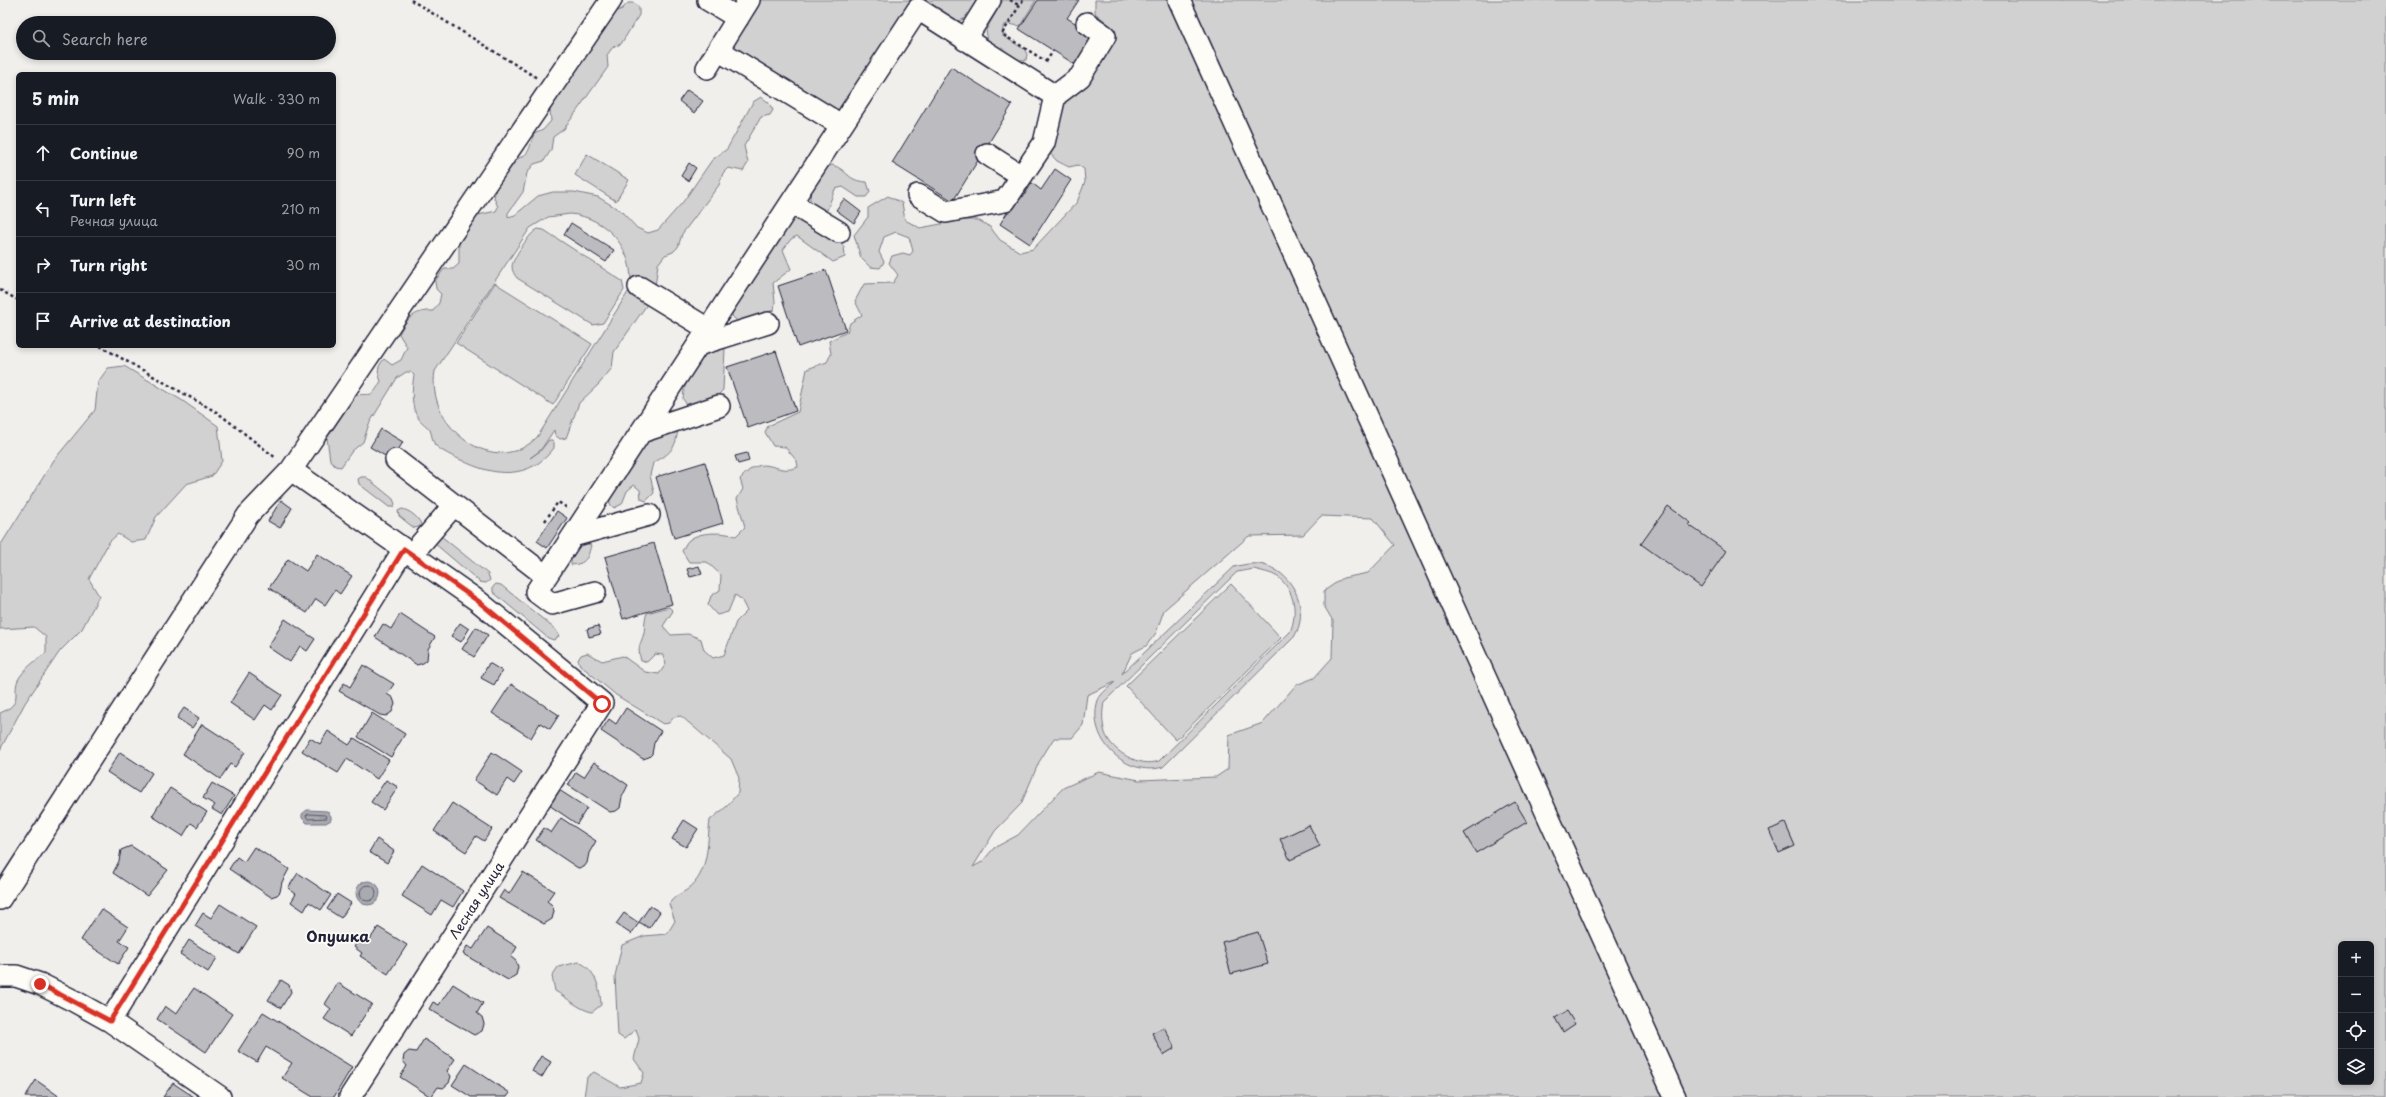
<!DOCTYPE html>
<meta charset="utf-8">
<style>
:root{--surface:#171b24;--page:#242831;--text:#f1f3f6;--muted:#9ea1a6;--line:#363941}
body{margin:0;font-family:"Playpen Sans",sans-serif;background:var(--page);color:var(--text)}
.controls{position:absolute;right:12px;bottom:12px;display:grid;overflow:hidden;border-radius:6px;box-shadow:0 2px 6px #0003}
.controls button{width:36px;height:36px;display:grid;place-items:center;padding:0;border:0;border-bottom:1px solid var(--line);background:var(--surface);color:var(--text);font:20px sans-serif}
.stop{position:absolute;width:12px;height:12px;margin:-9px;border:3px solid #d93025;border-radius:50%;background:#fff}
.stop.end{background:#d93025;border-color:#fff;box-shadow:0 1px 4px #0008}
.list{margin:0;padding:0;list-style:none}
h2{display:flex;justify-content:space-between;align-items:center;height:52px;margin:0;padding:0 16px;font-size:17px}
h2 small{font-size:13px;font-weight:400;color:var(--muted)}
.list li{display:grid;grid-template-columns:26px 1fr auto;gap:12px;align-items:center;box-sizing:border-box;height:56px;padding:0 16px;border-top:1px solid var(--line)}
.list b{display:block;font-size:15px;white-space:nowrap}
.list p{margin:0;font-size:13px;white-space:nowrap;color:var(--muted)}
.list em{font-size:13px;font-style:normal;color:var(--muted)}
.icon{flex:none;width:22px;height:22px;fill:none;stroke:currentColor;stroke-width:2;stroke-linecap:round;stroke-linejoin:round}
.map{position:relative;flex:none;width:2386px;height:1097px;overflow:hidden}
.search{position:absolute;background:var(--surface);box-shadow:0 2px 6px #0003;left:16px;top:16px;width:320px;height:44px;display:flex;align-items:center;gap:10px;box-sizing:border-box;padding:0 14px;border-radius:22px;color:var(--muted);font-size:15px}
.panel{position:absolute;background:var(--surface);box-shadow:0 2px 6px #0003;left:16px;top:72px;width:320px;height:276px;border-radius:6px}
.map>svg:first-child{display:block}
</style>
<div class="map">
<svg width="2386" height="1097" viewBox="0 0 2386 1097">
<rect width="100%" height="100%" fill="#f0efec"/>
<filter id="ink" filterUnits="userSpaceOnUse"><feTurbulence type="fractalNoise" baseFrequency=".025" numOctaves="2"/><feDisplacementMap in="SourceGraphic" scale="8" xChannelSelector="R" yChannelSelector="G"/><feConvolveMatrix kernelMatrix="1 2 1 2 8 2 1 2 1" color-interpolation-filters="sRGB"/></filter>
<g filter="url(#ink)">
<path fill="#d2d1d1" stroke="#7a7a86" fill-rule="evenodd" d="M 754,0 L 915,0 L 840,112 L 833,113 L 731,49 Z
M 917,0 L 978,0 L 968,17 L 957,22 Z
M 1003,0 L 1036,0 L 1020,26 L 1007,24 L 1003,26 L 1003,36 L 1024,49 L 1027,54 L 1026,60 L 1018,63 L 988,42 L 986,30 Z
M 1095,0 L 2386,0 L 2386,1097 L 584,1097 L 587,1077 L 594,1072 L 620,1087 L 641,1083 L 644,1073 L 634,1059 L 639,1039 L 636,1029 L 624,1039 L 618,1035 L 615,976 L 622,945 L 644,936 L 667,934 L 675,921 L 669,904 C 675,895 680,895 688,889 C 709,873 707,844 710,820 L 726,807 L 738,793 L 739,778 L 731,759 L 681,716 L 674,717 L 669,723 L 663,724 L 616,695 L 580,665 L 578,660 L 581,655 L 587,653 L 602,661 L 623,656 L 645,672 L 659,674 L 666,664 L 663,655 L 655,654 L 647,662 L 641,661 C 637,645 640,647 644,633 C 645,626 644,620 647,613 L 669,607 L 673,611 L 663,626 L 671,635 L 688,634 L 701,639 L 704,650 L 713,658 L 724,655 L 736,622 L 747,611 L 741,599 L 735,595 L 728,612 L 717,615 L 708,605 L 711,596 L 720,590 L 721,575 L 707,562 L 689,562 L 682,551 C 684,548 686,542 689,540 C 700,531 723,532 736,536 L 745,527 L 737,499 L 743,489 L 740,479 C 766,450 774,477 798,467 L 797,461 L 785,447 L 773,446 L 765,432 L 768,426 L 798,412 L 807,369 L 827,362 L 831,354 L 829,341 L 847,332 L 850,323 L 862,315 L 855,301 L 864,284 L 893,283 L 898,275 L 889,263 L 892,256 L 903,253 L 910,255 L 913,251 L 909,237 L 896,232 L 884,237 L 879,252 L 884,262 L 880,268 L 870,267 L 861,258 L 854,235 L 868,217 L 868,208 L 888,196 L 902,203 L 905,220 L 920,228 L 962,220 L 978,220 L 990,227 L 1000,240 L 1020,252 L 1033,249 L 1077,202 L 1085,182 L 1084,169 L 1078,165 L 1069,167 L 1057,161 L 1046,149 L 1056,109 L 1079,89 L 1112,46 L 1116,37 L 1112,27 L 1095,13 ZM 1321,516 L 1373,518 L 1395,545 L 1368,573 L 1343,578 L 1324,591 L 1324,606 L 1333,621 L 1332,658 L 1314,678 L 1296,685 L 1263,723 L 1229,735 L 1228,769 L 1216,777 L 1139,780 L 1099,772 L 1063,788 L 1018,835 L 994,848 L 982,862 L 973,867 L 995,831 L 1021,804 L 1039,762 L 1054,738 L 1072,738 L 1083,725 L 1087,695 L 1115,682 C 1110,687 1101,693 1098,700 C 1086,738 1125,778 1163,767 L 1294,637 C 1310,612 1295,575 1267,566 C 1256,562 1245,564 1234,567 L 1122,674 L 1132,653 L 1146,646 L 1156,633 L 1164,610 L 1249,536 L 1303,535 ZM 1254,569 C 1261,571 1272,573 1278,577 C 1295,591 1298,613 1290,632 L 1159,761 C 1140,768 1112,752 1105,733 C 1102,722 1102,713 1104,702 L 1237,572 ZM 2341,944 L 2371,944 L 2371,1082 L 2341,1082 Z
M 628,3 L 634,3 L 639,7 L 639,15 L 621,44 L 613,47 L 607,55 L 608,67 L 564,129 L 553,137 L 551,150 L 544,161 L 534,164 L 527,173 L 523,192 L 508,213 L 508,217 L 515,215 L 538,196 L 553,192 L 574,192 L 598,197 L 621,211 L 637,228 L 648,233 L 658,230 L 683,202 L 712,160 L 727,149 L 753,102 L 761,97 L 768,102 L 773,110 L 770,115 L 761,117 L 744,146 L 748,163 L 743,171 L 728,168 L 723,173 L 719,185 L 682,234 L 678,247 L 673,252 L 665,255 L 658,264 L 655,287 L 648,303 L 614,352 L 612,368 L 599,384 L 579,403 L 566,438 L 560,439 L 555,435 L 554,430 L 540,451 L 530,458 L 541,450 L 549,440 L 552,440 L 554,442 L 554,448 C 530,480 494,477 461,460 C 454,457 441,451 435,445 C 432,441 432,434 430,430 C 427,426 422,423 419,419 C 410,408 412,388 414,375 L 411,372 L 406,372 L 397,378 L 369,424 L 363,442 L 352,451 L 341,467 L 335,466 L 330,460 L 327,438 L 356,395 C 373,393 371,399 381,381 C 377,372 377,367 384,359 L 392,365 L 401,360 L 407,347 L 399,334 C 407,318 415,310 433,311 L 439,303 L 441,294 L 436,289 L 435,281 L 444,269 L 453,269 L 459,264 L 459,243 L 478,215 L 496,211 L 498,207 L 494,198 L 496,188 L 516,159 C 531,155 529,147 534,134 L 543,130 L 551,121 L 550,109 L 615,12 L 622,9 ZM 570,214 C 607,217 636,251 630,289 L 538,436 C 497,481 425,428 435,371 L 530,228 L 548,217 Z
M 587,154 L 629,180 L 616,201 L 575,175 Z
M 832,165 C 849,170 846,181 867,182 L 870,192 L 866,197 L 858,197 L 843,187 L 835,189 L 827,210 L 820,211 L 811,207 C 807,191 816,171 832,165 Z
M 803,215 L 844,246 L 845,257 L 833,262 L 797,236 L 791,239 L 783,250 L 791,269 L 773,283 L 775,302 L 774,310 L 738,322 L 732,316 L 734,298 L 788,216 Z
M 538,229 L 544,230 L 622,281 L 624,290 L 603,323 L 593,325 L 517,278 C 514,274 512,271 512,266 C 513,258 530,232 538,229 Z
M 495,283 L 592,344 L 553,405 L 456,343 Z
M 715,347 L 725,348 L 723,390 L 716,397 L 687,405 L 683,399 L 684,389 L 699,354 Z
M 124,366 L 183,401 L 218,426 L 222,461 L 212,476 L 186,484 L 156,517 L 146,540 L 131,542 L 118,534 L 109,542 L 89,579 L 99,596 L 82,629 L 60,651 L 25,703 L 0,750 L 0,713 C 24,703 12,694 18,680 C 23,670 37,659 46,653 L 46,637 L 34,627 L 0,629 L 0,546 L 54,460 L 95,410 L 98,382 L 108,368 Z
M 678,428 C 676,449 671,453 653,463 L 650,475 L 654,493 L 646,501 L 641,499 L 640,490 L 634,485 L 627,491 L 622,504 L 614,508 L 610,504 L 609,489 L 642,439 Z
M 361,477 L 366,477 L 393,499 L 395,504 L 393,507 L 389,507 L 359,484 L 358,479 Z
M 402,509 C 409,510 418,517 421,524 L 419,527 L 414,528 L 399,516 L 398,511 Z
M 441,536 L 488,574 L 490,580 L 486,583 L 480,582 L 433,542 Z
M 584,542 L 591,545 C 588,558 586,564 571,565 C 571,553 574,548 584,542 Z
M 496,584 L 501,585 L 556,630 L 559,636 L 554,640 L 548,638 L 493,592 L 493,587 Z
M 1231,584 L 1281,638 L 1176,740 L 1126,686 Z
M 579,962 C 596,970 600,988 601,1005 L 592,1012 C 578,1009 568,998 555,991 L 552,976 L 558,967 Z"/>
<path fill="#a9a9b0" stroke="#737381" d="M 307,810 L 327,811 L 331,816 L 331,820 L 326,823 L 307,823 L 302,818 L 302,814 Z
M356 893a12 12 0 1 1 24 0a12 12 0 1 1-24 0Z"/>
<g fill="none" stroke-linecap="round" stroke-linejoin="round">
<path stroke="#58586a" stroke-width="1" d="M 309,814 L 325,815 L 327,818 L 308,819 L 306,816 Z
M360 893a8 8 0 1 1 16 0a8 8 0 1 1-16 0Z"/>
</g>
<path fill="#bcbcc0" stroke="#22223b" d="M 1038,0 L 1079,0 L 1067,18 L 1094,35 L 1076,65 L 1019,29 Z
M 951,67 L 1012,105 L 953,201 L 892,163 Z
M 687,90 L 703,101 L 694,113 L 679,101 Z
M 689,163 L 696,168 L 688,181 L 681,176 Z
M 1055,169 L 1071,180 L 1030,244 L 1000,224 L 1019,194 L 1023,197 L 1032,183 L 1041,190 Z
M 844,199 L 861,212 L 854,223 L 836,210 Z
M 571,223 L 614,250 L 606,262 L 564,235 Z
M 826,270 L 846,330 L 798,347 L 778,286 Z
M 776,351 L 796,411 L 748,428 L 727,367 Z
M 381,429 L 403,442 L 392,460 L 370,447 Z
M 747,453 L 749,461 L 738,464 L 735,456 Z
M 705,462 L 723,523 L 674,538 L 656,477 Z
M 281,500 L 292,508 L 280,528 L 268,521 Z
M 1668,506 L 1691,523 L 1689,525 L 1726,551 L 1701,587 L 1641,544 Z
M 557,511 L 567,518 L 547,548 L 537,541 Z
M 654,543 L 672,604 L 623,619 L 605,557 Z
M 317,554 L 352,576 L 340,594 L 335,590 L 325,605 L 316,599 L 307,613 L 269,588 L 288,559 L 306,571 Z
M 699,566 L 702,574 L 690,577 L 687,569 Z
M 400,614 L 435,637 L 428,649 L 427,660 L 423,663 L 417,665 L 375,637 L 383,624 L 391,629 Z
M 285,619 L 315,639 L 307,651 L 300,646 L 290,662 L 268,647 Z
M 460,623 L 469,629 L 461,642 L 451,636 Z
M 598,626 L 601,634 L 589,637 L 587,629 Z
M 476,627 L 488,635 L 474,657 L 462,649 Z
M 489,663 L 502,671 L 494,685 L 481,678 Z
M 363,665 L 394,684 L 387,694 L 393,698 L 395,704 L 392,712 L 386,716 L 380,715 L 339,691 L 344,683 L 350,687 Z
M 249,673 L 282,695 L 272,710 L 265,705 L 255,720 L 230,703 Z
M 511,684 L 559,715 L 550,729 L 540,723 L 531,738 L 492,713 Z
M 184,708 L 199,718 L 192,728 L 177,718 Z
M 626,708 L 661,731 L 654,743 L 652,754 L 649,757 L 643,759 L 601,731 L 609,719 L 616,724 Z
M 372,713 L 405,734 L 391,757 L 358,737 Z
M 202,724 L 245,752 L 235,767 L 230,764 L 220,779 L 183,754 Z
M 328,731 L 349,745 L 354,738 L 389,760 L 377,779 L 347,759 L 338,773 L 302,751 L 310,738 L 320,744 Z
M 120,752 L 152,773 L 139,793 L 107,772 Z
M 492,752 L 522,772 L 514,784 L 507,779 L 497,795 L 474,780 Z
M 594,762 L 628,785 L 622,797 L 620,808 L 616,811 L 610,812 L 568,785 L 576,772 L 584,777 Z
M 386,780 L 398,787 L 383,810 L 371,802 Z
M 212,783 L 234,796 L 222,815 L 212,809 L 215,805 L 203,798 Z
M 170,788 L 207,812 L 197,827 L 191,823 L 183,836 L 152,816 Z
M 559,790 L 587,808 L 577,824 L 549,805 Z
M 1515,802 L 1527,822 L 1476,853 L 1464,833 Z
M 452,803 L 492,829 L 484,841 L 476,836 L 466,852 L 434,831 Z
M 561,818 L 596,841 L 589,853 L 587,863 L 584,867 L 578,868 L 536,840 L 544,828 L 551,833 Z
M 684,820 L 698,829 L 686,847 L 672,839 Z
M 1785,823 L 1795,846 L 1779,853 L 1769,830 Z
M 1309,825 L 1320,846 L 1290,860 L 1280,839 Z
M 377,839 L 394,851 L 387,863 L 369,852 Z
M 131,846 L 168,870 L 147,896 L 113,873 L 119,861 L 121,850 Z
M 254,847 L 289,869 L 282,882 L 280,892 L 277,895 L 271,897 L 229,869 L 237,857 L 244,862 Z
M 422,864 L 463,891 L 453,907 L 441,900 L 432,915 L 402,896 Z
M 523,872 L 554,891 L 547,901 L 552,905 L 554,911 L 552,919 L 544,924 L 499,898 L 504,890 L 509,894 Z
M 298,873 L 331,895 L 321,910 L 309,902 L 304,911 L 291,902 L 296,894 L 288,888 Z
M 337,894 L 351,903 L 341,918 L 327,909 Z
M 220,904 L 256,927 L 239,954 L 195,926 L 203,913 L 211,918 Z
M 650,906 L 660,912 L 649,928 L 639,922 Z
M 101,909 L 128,927 L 119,941 L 129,947 L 118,964 L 81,940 Z
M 624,913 L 639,923 L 631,934 L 616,924 Z
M 378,927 L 407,945 L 388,974 L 360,956 L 362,953 L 354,947 L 361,936 L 369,941 Z
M 487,928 L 517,947 L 511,957 L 516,961 L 518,967 L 516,975 L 508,980 L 463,954 L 467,946 L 473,949 Z
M 1258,932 L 1268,964 L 1231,974 L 1222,942 Z
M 189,940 L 217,958 L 208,972 L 180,954 Z
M 281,980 L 289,985 L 291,992 L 281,1008 L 268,1000 Z
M 338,983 L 372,1004 L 351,1036 L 324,1019 L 331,1009 L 325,1004 Z
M 453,984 L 483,1003 L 477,1013 L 482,1017 L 484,1024 L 482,1031 L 474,1035 L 429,1009 L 433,1002 L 439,1005 Z
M 194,988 L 232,1014 L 206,1052 L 157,1019 L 165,1006 L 176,1014 Z
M 1567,1011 L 1575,1024 L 1563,1032 L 1555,1018 Z
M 263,1012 L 352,1067 L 334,1097 L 313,1097 L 282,1078 L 292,1063 L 266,1047 L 257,1062 L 238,1051 Z
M 1164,1027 L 1175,1048 L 1163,1055 L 1152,1033 Z
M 424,1039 L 455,1059 L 447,1071 L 451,1076 L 449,1083 L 443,1088 L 438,1087 L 431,1097 L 400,1077 L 407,1066 L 403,1061 L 404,1055 L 409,1051 L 416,1052 Z
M 541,1056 L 551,1062 L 542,1077 L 532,1071 Z
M 466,1064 L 510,1093 L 507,1097 L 471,1097 L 452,1085 Z
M 36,1080 L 60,1097 L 25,1097 Z
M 173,1083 L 194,1097 L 163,1097 Z"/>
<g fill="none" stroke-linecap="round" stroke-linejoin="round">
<defs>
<path id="minor" d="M 708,0 L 738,18
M 749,0 L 718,50 L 841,125
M 1179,0 L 1675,1097
M 965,40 L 990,0
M 707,68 L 718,50
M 987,154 L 1021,176
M 918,195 L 946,212 L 1005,201 L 1044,143 L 1055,96
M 791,203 L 839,232
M 639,287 L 708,329
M 698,345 L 768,323
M 641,432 L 719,406
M 396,460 L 546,576
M 291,470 L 478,601 L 602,703 L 350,1097
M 573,536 L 649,515
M 412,554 L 454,505
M 595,592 L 552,604 L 536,592 L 918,9 L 1055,96 L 1080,77 L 1105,36 L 1087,23
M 0,899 L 248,515 L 291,470 L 611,0
M 0,976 L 16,976 L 40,984 L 74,1001 L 110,1021 L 220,1097
M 110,1021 L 404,549"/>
</defs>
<use href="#minor" stroke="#22223b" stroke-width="24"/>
<path stroke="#22223b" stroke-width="2.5" stroke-dasharray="3 3" stroke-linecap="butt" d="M 411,0 L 537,78
M 1010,0 L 1020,6
M 1023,0 L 1002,34 L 1047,62
M 1046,62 L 1053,51
M 0,290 L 18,300
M 100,346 L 218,413 L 276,458
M 545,521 L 558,502 L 569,509"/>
<use href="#minor" stroke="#fdfcf7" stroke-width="21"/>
</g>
</g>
<g fill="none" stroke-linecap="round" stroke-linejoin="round" filter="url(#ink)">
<path stroke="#d93025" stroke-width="5" d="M 40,984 L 110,1021 L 404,549 L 478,601 L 602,704"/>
</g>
<g text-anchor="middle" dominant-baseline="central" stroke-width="3.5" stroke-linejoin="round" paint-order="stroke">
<g font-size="13" fill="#22223b" stroke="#fdfcf7">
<text transform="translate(476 900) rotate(-57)">Лесная улица</text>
</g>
<g font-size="15" font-weight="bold" fill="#22223b" stroke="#fdfcf7">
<text x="338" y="935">Опушка</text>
</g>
</g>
</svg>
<div class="controls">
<button>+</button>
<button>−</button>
<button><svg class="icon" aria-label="locate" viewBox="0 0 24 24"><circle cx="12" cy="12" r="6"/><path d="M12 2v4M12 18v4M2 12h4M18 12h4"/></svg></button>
<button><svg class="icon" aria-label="layers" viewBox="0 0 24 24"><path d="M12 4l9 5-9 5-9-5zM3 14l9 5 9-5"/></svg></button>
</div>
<div class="stop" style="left:602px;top:704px"></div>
<div class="stop end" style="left:40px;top:984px"></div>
<div class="search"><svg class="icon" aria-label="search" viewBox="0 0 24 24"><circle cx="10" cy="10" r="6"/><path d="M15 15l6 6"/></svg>Search here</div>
<section class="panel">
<h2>5 min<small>Walk · 330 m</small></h2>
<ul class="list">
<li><svg class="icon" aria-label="ahead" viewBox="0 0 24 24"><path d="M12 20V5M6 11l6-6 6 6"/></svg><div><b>Continue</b></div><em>90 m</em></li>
<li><svg class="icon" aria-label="left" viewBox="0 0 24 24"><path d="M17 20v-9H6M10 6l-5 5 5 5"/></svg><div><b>Turn left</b><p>Речная улица</p></div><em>210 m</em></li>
<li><svg class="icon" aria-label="right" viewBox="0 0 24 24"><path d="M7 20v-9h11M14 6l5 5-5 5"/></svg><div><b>Turn right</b></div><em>30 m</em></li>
<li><svg class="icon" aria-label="arrive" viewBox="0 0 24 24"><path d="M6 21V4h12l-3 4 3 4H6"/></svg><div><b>Arrive at destination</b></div></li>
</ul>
</section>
</div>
